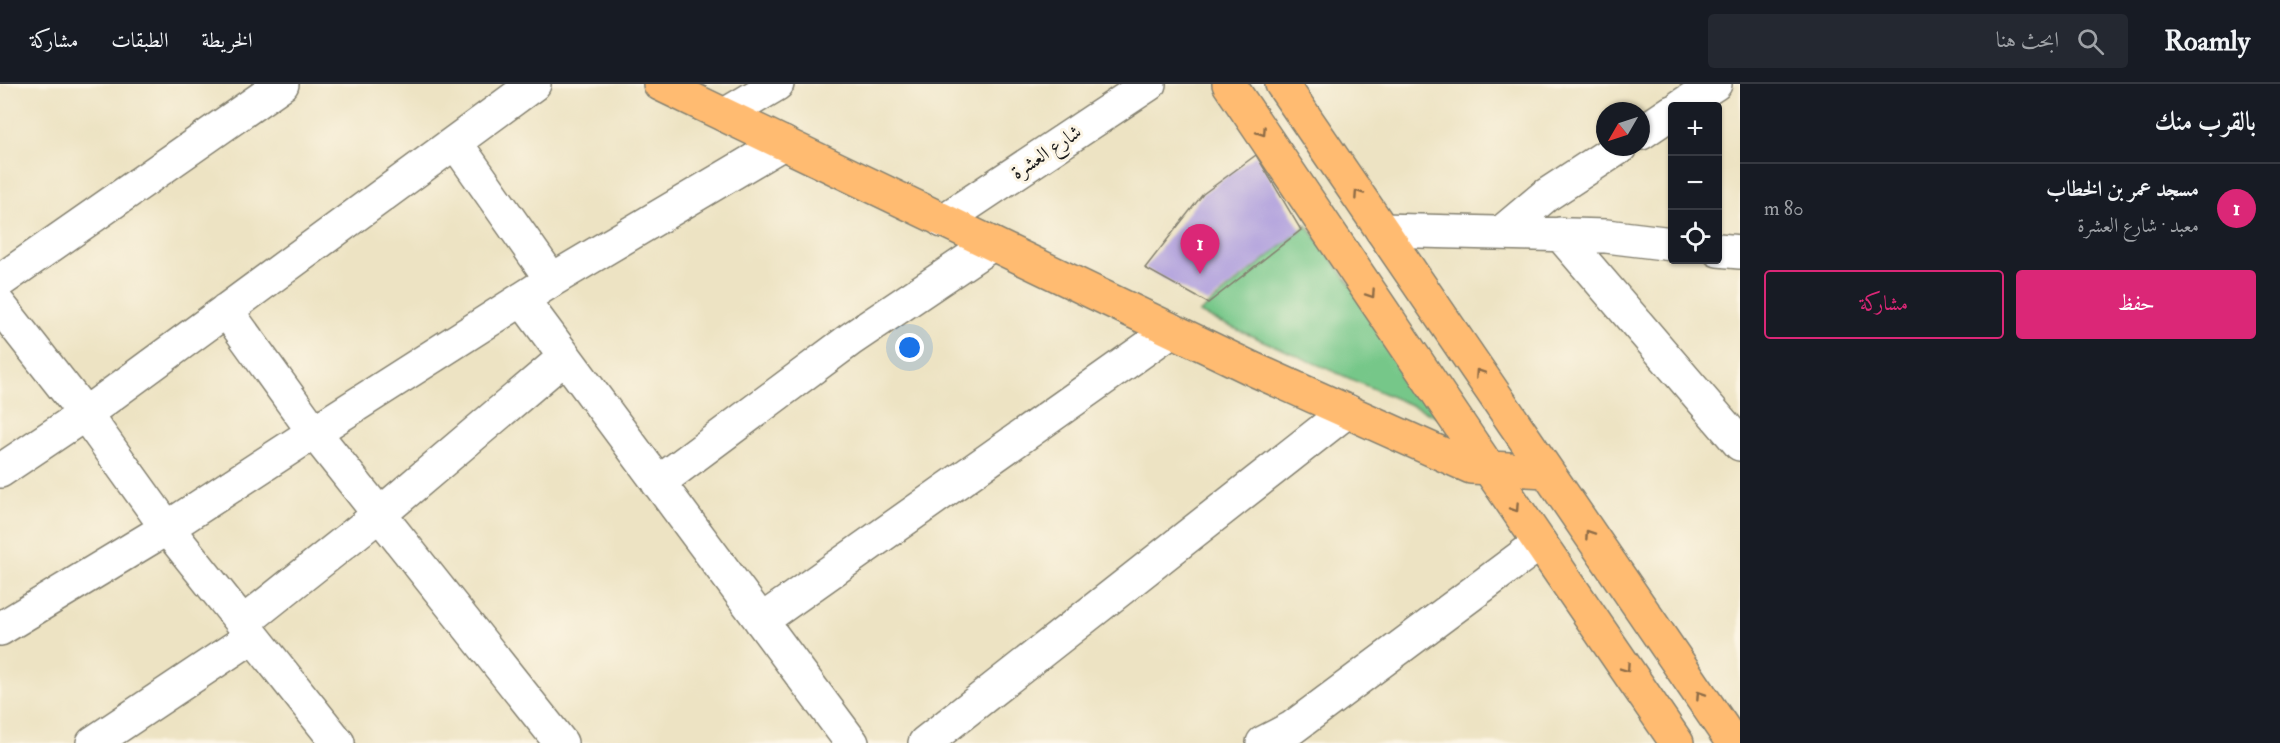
<!DOCTYPE html>
<html lang="ar">
<meta charset="utf-8">
<style>
:root{--surface:#171b24;--page:#242831;--text:#f1f3f6;--muted:#9ea1a6;--line:#363941;--accent:#db2777}
body{margin:0;font-family:"IM FELL Double Pica",Amiri,serif;background:var(--page);color:var(--text);direction:rtl}
.controls{position:absolute;right:18px;top:18px;display:grid;overflow:hidden;border-radius:6px;box-shadow:0 2px 4px #0004}
.controls button{width:54px;height:54px;display:grid;place-items:center;padding:0;border:0;border-bottom:2px solid var(--line);background:var(--surface);color:var(--text);font:30px sans-serif}
.compass{position:absolute;left:1596px;top:18px;width:54px;height:54px;border-radius:50%;background:var(--surface);box-shadow:0 2px 4px #0004;rotate:231deg}
.you{position:absolute;left:910px;top:264px;width:21px;height:21px;margin:-15px;border:4px solid #fff;border-radius:50%;background:#1a73e8;box-shadow:0 0 0 9px #1a73e833}
.badge{display:grid;place-items:center;width:39px;height:39px;border-radius:50%;background:var(--accent);color:#fff;font-size:20px;font-weight:700}
.pin{position:absolute;translate:-50% -50px;filter:drop-shadow(0 2px 3px #0008)}
.pin::after{content:'';position:absolute;top:32px;width:21px;height:18px;background:inherit;clip-path:polygon(0 0,100% 0,50% 100%)}
.list{margin:0;padding:0;list-style:none}
h2{display:flex;justify-content:space-between;align-items:center;height:78px;margin:0;padding:0 24px;font-size:26px}
h2 small{font-size:20px;font-weight:400;color:var(--muted)}
.list li{display:grid;grid-template-columns:39px 1fr auto;gap:18px;align-items:center;box-sizing:border-box;height:90px;padding:0 24px;border-top:2px solid var(--line)}
.list b{display:block;font-size:22px;white-space:nowrap}
.list p{margin:0;font-size:20px;white-space:nowrap;color:var(--muted)}
.list em{font-size:20px;font-style:normal;color:var(--muted)}
.actions{display:flex;gap:12px;padding:18px 24px}
.actions a{flex:1;padding:14px 0;border:2px solid var(--accent);border-radius:6px;text-align:center;font-size:21px;color:var(--accent)}
.actions .main{background:var(--accent);color:#fff}
.icon{flex:none;width:33px;height:33px;fill:none;stroke:currentColor;stroke-width:2;stroke-linecap:round;stroke-linejoin:round}
.map{position:relative;flex:none;width:1740px;height:659px;overflow:hidden;direction:ltr}
header{display:flex;align-items:center;gap:36px;box-sizing:border-box;height:84px;padding:0 30px;background:var(--surface);border-bottom:2px solid var(--line)}
header strong{font-size:28px}
nav{display:flex;gap:33px;margin-inline-start:auto;font-size:21px}
.search{width:420px;height:54px;background:var(--page);display:flex;align-items:center;gap:15px;box-sizing:border-box;padding:0 21px;border-radius:6px;color:var(--muted);font-size:22px}
main{display:flex}
aside{flex:1;background:var(--surface)}
.map>svg:first-child{display:block}
</style>
<header>
<strong>Roamly</strong>
<div class="search"><svg class="icon" aria-label="search" viewBox="0 0 24 24"><circle cx="10" cy="10" r="6"/><path d="M15 15l6 6"/></svg>ابحث هنا</div>
<nav><a>الخريطة</a><a>الطبقات</a><a>مشاركة</a></nav>
</header>
<main>
<aside>
<h2>بالقرب منك<small></small></h2>
<ul class="list">
<li><span class="badge">1</span><div><b>مسجد عمر بن الخطاب</b><p>معبد · شارع العشرة</p></div><em>80 m</em></li>
</ul>
<div class="actions"><a class="main">حفظ</a><a>مشاركة</a></div>
</aside>
<div class="map">
<svg width="1740" height="659" viewBox="0 0 1740 659">
<rect width="100%" height="100%" fill="#fcf5e5"/>
<filter id="ink" filterUnits="userSpaceOnUse"><feTurbulence type="fractalNoise" baseFrequency=".0167" numOctaves="2"/><feDisplacementMap in="SourceGraphic" scale="12" xChannelSelector="R" yChannelSelector="G"/><feConvolveMatrix kernelMatrix="1 2 1 2 8 2 1 2 1" color-interpolation-filters="sRGB"/></filter>
<filter id="wash" filterUnits="userSpaceOnUse"><feTurbulence type="fractalNoise" baseFrequency=".008" numOctaves="4" result="noise"/><feDisplacementMap in="SourceGraphic" scale="24" xChannelSelector="R" yChannelSelector="G"/><feGaussianBlur stdDeviation="1.35" result="paint"/><feColorMatrix in="noise" values="0 0 0 0 0 0 0 0 0 0 0 0 0 0 0 0 0 1.4 0 .05"/><feComposite in="paint" operator="in"/></filter>
<g filter="url(#wash)">
<rect width="100%" height="100%" fill="#ede3c3"/>
<path fill="#76c789" stroke="#497252" stroke-width="1.5" d="M 1307,141 L 1452,339 L 1199,229 Z"/>
<g id="blocks">
<path fill="#ae9edd" d="M 1256,71 L 1301,146 L 1208,219 L 1145,184 L 1203,110 Z"/>
</g>
</g>
<g filter="url(#ink)">
<use href="#blocks" fill-opacity="0" stroke="#848070" stroke-width="1.5"/>
<g fill="none" stroke-linecap="round" stroke-linejoin="round">
<defs>
<path id="minor" d="M 1681,22 L 1715,0
M 725,31 L 777,0
M 1641,49 L 1672,28
M 455,58 L 552,196
M 943,137 L 1149,0
M 1382,146 L 1606,152 L 1672,160
M 1501,149 L 1545,112 L 1620,63
M 1560,150 L 1740,360
M 1718,166 L 1740,168
M 0,197 L 282,0
M 522,215 L 852,659
M 0,222 L 85,330 L 167,444 L 338,659
M 226,226 L 314,348 L 561,659
M 0,387 L 85,330 L 534,0
M 658,399 L 851,255 L 992,160
M 761,537 L 1172,246
M 243,539 L 380,430 L 565,273
M 0,545 L 167,444 L 314,348 L 552,196 L 783,59
M 93,659 L 253,552
M 925,659 L 1347,327
M 1263,659 L 1292,644 L 1540,459"/>
<path id="major" d="M 660,0 L 1255,286 L 1471,383 L 1546,387
M 1229,0 L 1488,383 L 1677,659
M 1282,0 L 1733,659"/>
</defs>
<use href="#minor" stroke="#848070" stroke-width="36"/>
<use href="#major" stroke="#848070" stroke-width="36"/>
<use href="#minor" stroke="#fff" stroke-width="33"/>
<use href="#major" stroke="#ffbb71" stroke-width="33"/>
</g>
<defs><path id="oneway-chevron" d="M-2-3.5L2.5 0L-2 3.5" fill="none" stroke-width="1.6" stroke-linecap="round" stroke-linejoin="round" transform="scale(1.5)"/></defs>
<g stroke="#8e6c46">
<use href="#oneway-chevron" transform="translate(1262 48) rotate(56)"/>
<use href="#oneway-chevron" transform="translate(1358 110) rotate(-124)"/>
<use href="#oneway-chevron" transform="translate(1371 210) rotate(56)"/>
<use href="#oneway-chevron" transform="translate(1479 289) rotate(-124)"/>
<use href="#oneway-chevron" transform="translate(1515 424) rotate(56)"/>
<use href="#oneway-chevron" transform="translate(1589 450) rotate(-124)"/>
<use href="#oneway-chevron" transform="translate(1626 584) rotate(55)"/>
<use href="#oneway-chevron" transform="translate(1700 611) rotate(-124)"/>
</g>
</g>
<g text-anchor="middle" dominant-baseline="central" stroke-width="6" stroke-linejoin="round" paint-order="stroke">
<g font-size="20" fill="#1c1c1c" stroke="#fcf5e5">
<text transform="translate(1046 68) rotate(-34)">شارع العشرة</text>
</g>
</g>
</svg>
<div class="controls">
<button>+</button>
<button>−</button>
<button><svg class="icon" aria-label="locate" viewBox="0 0 24 24"><circle cx="12" cy="12" r="6"/><path d="M12 2v4M12 18v4M2 12h4M18 12h4"/></svg></button>
</div>
<svg class="compass" viewBox="-18 -18 36 36"><path d="M0-13l5 13h-10z" fill="#e53935"/><path d="M0 13l5-13h-10z" fill="#9ea1a6"/></svg>
<div class="you"></div>
<div class="pin badge" style="left:1200px;top:190px">1</div>
</div>
</main>
